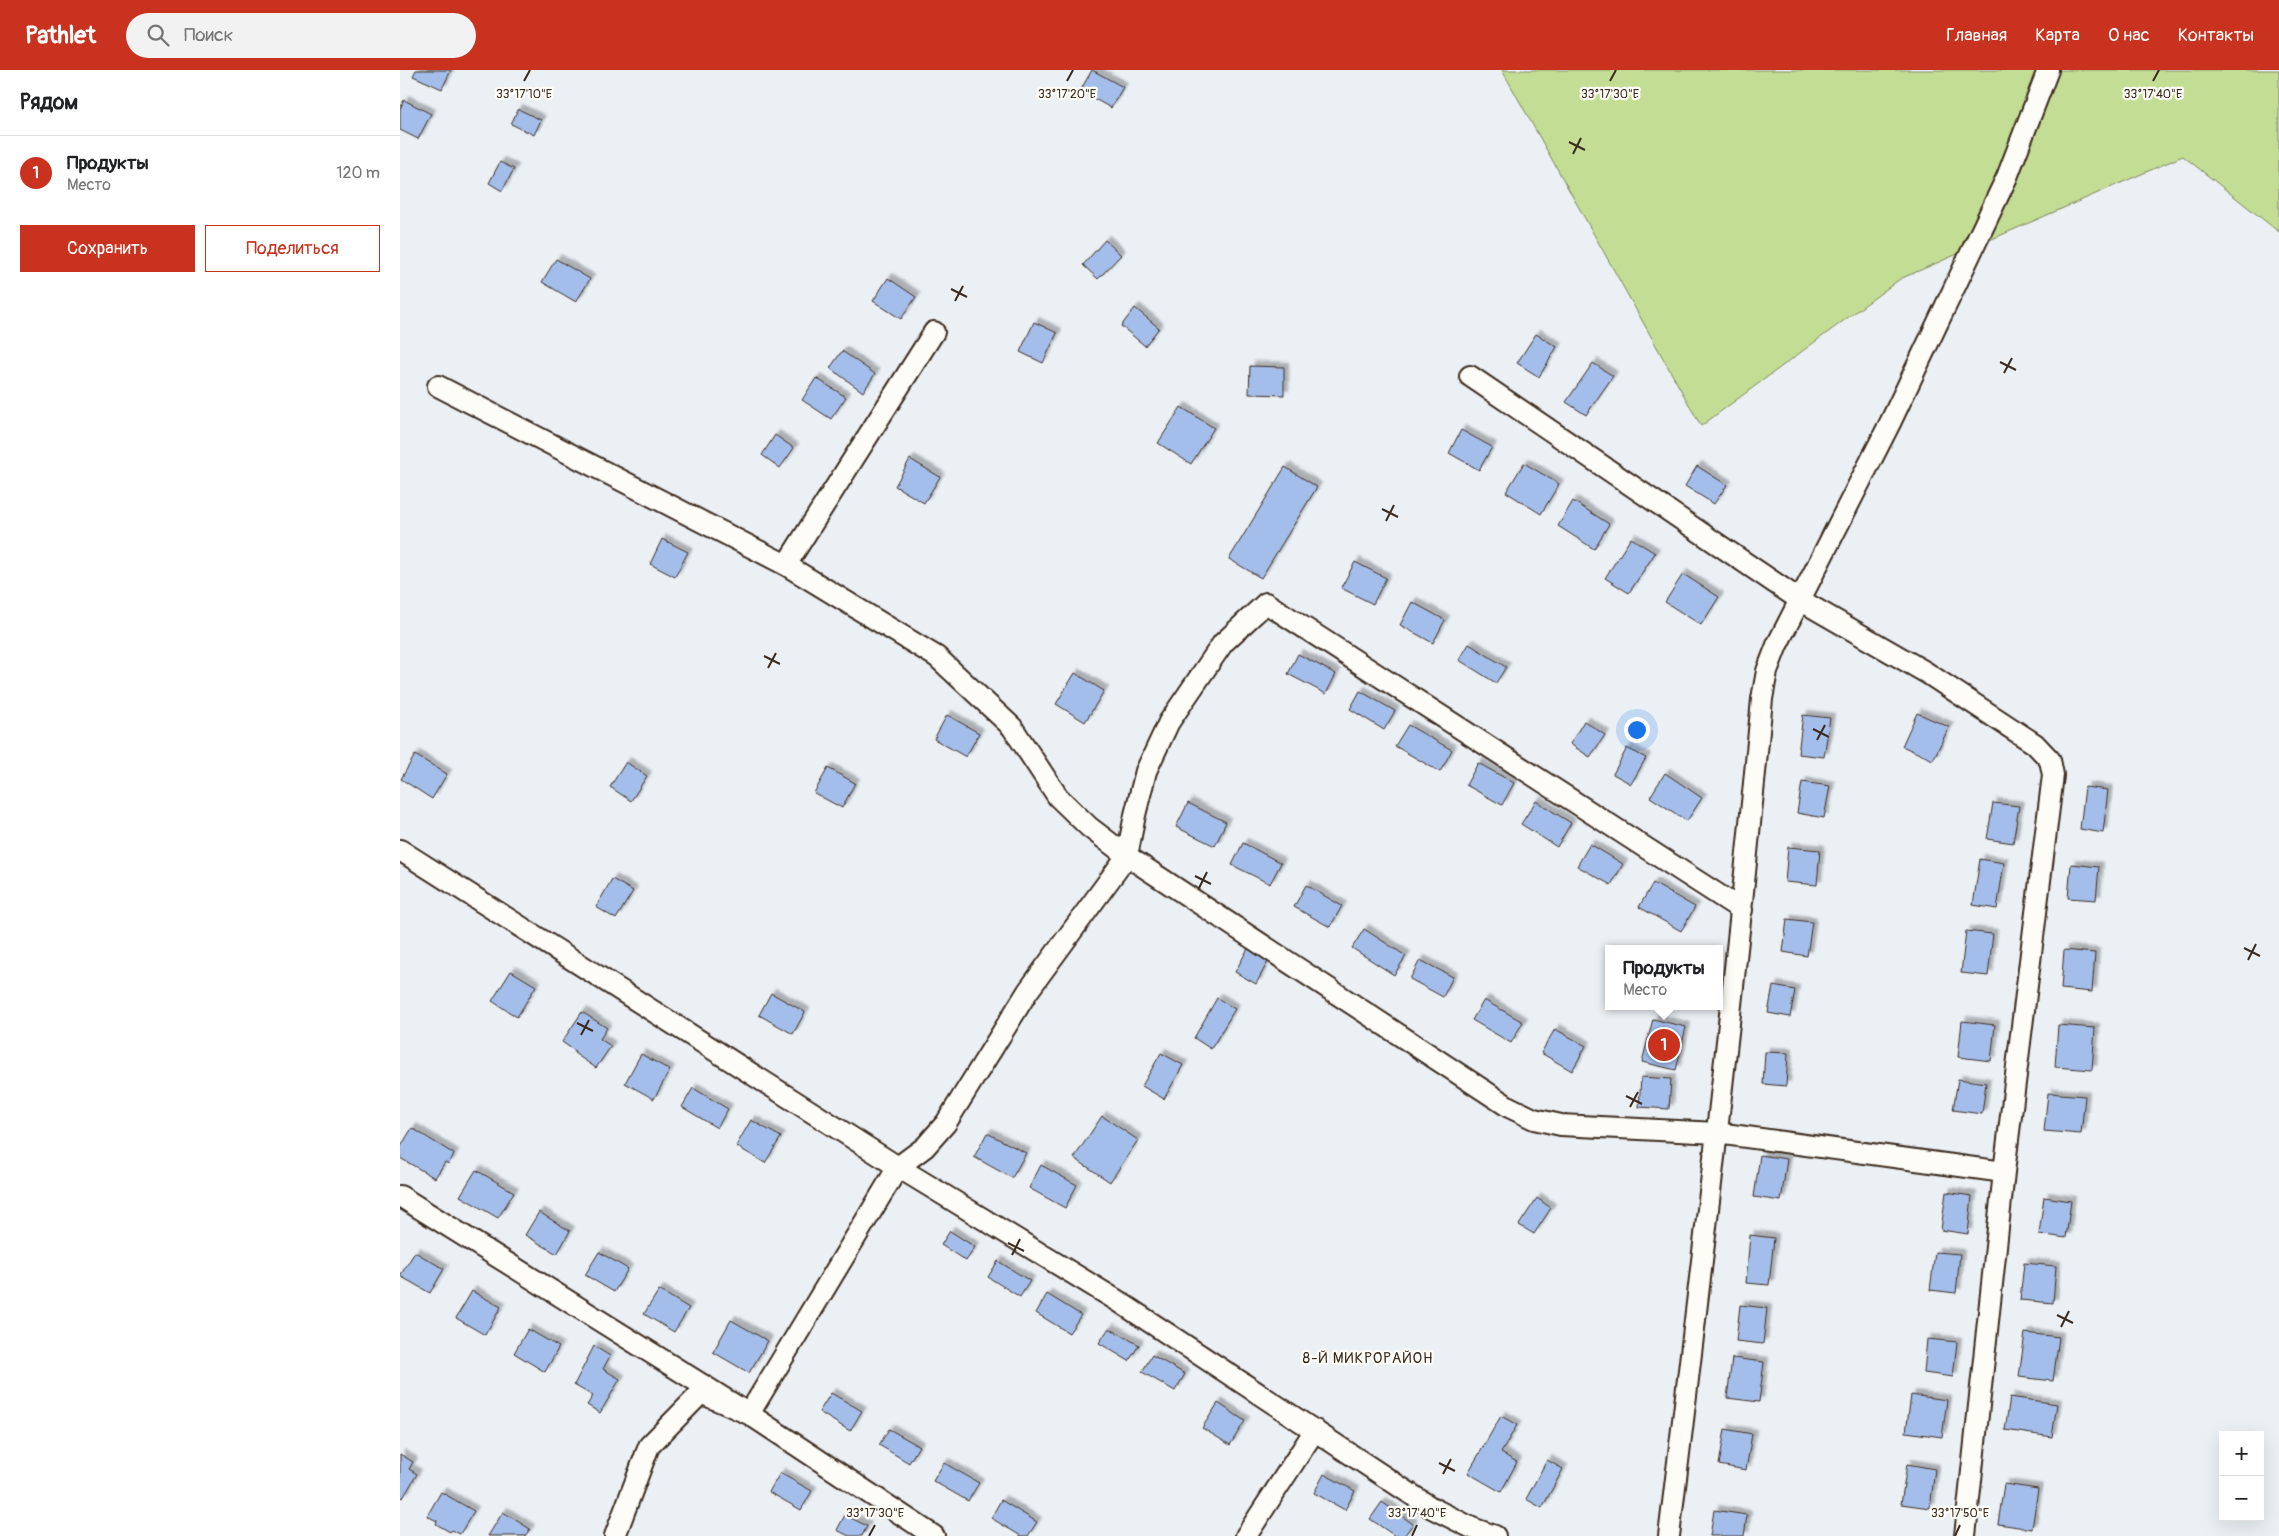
<!DOCTYPE html>
<html lang="ru">
<meta charset="utf-8">
<style>
:root{--surface:#fff;--page:#f2f2f2;--text:#202124;--muted:#757577;--line:#e0e0e0;--accent:#c8321e}
body{margin:0;font-family:Pangolin,sans-serif;background:var(--page);color:var(--text)}
.controls{position:absolute;right:15px;bottom:15px;display:grid;overflow:hidden;border-radius:0px;box-shadow:0 5px 20px #0002}
.controls button{width:45px;height:45px;display:grid;place-items:center;padding:0;border:0;border-bottom:1px solid var(--line);background:var(--surface);color:var(--text);font:25px sans-serif}
.you{position:absolute;left:1236px;top:659px;width:18px;height:18px;margin:-12px;border:4px solid #fff;border-radius:50%;background:#1a73e8;box-shadow:0 0 0 8px #1a73e833}
.badge{display:grid;place-items:center;width:32px;height:32px;border-radius:50%;background:var(--accent);color:#fff;font-size:16px;font-weight:700}
.pin{position:absolute;translate:-50% -50%;border:2px solid #fff;box-shadow:0 1px 5px #0006}
.popup{position:absolute;left:1205px;top:875px;width:118px;height:65px;box-sizing:border-box;display:grid;place-content:center;border-radius:0px;background:var(--surface);filter:drop-shadow(0 1px 4px #0005);font-size:16px;white-space:nowrap;color:var(--muted)}
.popup b{font-size:19px;color:var(--text)}
.popup::after{content:'';position:absolute;left:50%;top:100%;margin-left:-10px;border:10px solid transparent;border-top-color:var(--surface)}
.list{margin:0;padding:0;list-style:none}
h2{display:flex;justify-content:space-between;align-items:center;height:65px;margin:0;padding:0 20px;font-size:21px}
h2 small{font-size:16px;font-weight:400;color:var(--muted)}
.list li{display:grid;grid-template-columns:32px 1fr auto;gap:15px;align-items:center;box-sizing:border-box;height:75px;padding:0 20px;border-top:1px solid var(--line)}
.list b{display:block;font-size:19px;white-space:nowrap}
.list p{margin:0;font-size:16px;white-space:nowrap;color:var(--muted)}
.list em{font-size:16px;font-style:normal;color:var(--muted)}
.actions{display:flex;gap:10px;padding:15px 20px}
.actions a{flex:1;padding:11px 0;border:1px solid var(--accent);border-radius:0px;text-align:center;font-size:18px;color:var(--accent)}
.actions .main{background:var(--accent);color:#fff}
.icon{flex:none;width:28px;height:28px;fill:none;stroke:currentColor;stroke-width:2;stroke-linecap:round;stroke-linejoin:round}
.map{position:relative;flex:none;width:1879px;height:1466px;overflow:hidden}
header{display:flex;align-items:center;gap:30px;box-sizing:border-box;height:70px;padding:0 25px;background:var(--accent);color:#fff}
header strong{font-size:24px}
nav{display:flex;gap:28px;margin-inline-start:auto;font-size:18px}
.search{width:350px;height:45px;background:var(--page);display:flex;align-items:center;gap:12px;box-sizing:border-box;padding:0 18px;border-radius:28px;color:var(--muted);font-size:19px}
main{display:flex}
aside{flex:1;background:var(--surface)}
.map>svg:first-child{display:block}
</style>
<header>
<strong>Pathlet</strong>
<div class="search"><svg class="icon" aria-label="search" viewBox="0 0 24 24"><circle cx="10" cy="10" r="6"/><path d="M15 15l6 6"/></svg>Поиск</div>
<nav><a>Главная</a><a>Карта</a><a>О нас</a><a>Контакты</a></nav>
</header>
<main>
<aside>
<h2>Рядом<small></small></h2>
<ul class="list">
<li><span class="badge">1</span><div><b>Продукты</b><p>Место</p></div><em>120 m</em></li>
</ul>
<div class="actions"><a class="main">Сохранить</a><a>Поделиться</a></div>
</aside>
<div class="map">
<svg width="1879" height="1466" viewBox="0 0 1879 1466">
<defs>
<filter id="shadow"><feDropShadow dx="4.5" dy="-4.5" stdDeviation="1" flood-color="#0004"/></filter>
</defs>
<rect width="100%" height="100%" fill="#ebf0f5"/>
<filter id="ink" filterUnits="userSpaceOnUse"><feTurbulence type="fractalNoise" baseFrequency=".02" numOctaves="2"/><feDisplacementMap in="SourceGraphic" scale="10" xChannelSelector="R" yChannelSelector="G"/><feConvolveMatrix kernelMatrix="1 2 1 2 8 2 1 2 1" color-interpolation-filters="sRGB"/></filter>
<g filter="url(#ink)">
<path fill="#c3dd94" stroke="#7f8459" d="M 1102,0 L 1879,0 L 1879,162 L 1783,86 L 1500,209 L 1301,356 Z"/>
<path fill="#a4beeb" stroke="#3b2a1e" filter="url(#shadow)" d="M 16,0 L 51,0 L 42,19 L 13,6 Z
M 692,0 L 723,17 L 711,38 L 680,21 Z
M 4,30 L 31,44 L 18,69 L 0,60 L 0,39 Z
M 118,39 L 141,50 L 134,65 L 111,54 Z
M 100,92 L 114,99 L 102,121 L 89,113 Z
M 705,170 L 721,185 L 698,209 L 683,195 Z
M 156,189 L 190,209 L 176,232 L 142,212 Z
M 488,208 L 516,227 L 501,249 L 473,231 Z
M 735,238 L 759,258 L 745,276 L 721,256 Z
M 634,252 L 657,263 L 643,293 L 620,282 Z
M 1136,264 L 1157,277 L 1139,307 L 1117,293 Z
M 442,281 L 475,304 L 463,322 L 430,298 Z
M 1193,293 L 1213,306 L 1186,345 L 1166,332 Z
M 850,296 L 884,297 L 884,325 L 849,324 Z
M 416,308 L 446,327 L 431,349 L 402,330 Z
M 781,337 L 814,358 L 791,394 L 758,373 Z
M 1061,360 L 1092,377 L 1079,400 L 1049,383 Z
M 375,365 L 394,378 L 380,398 L 362,385 Z
M 510,389 L 540,407 L 524,433 L 495,416 Z
M 1124,393 L 1159,414 L 1141,444 L 1106,422 Z
M 1297,396 L 1327,415 L 1314,434 L 1285,416 Z
M 885,397 L 917,417 L 861,508 L 829,489 Z
M 1173,431 L 1209,454 L 1194,479 L 1158,456 Z
M 1231,468 L 1255,483 L 1229,523 L 1205,508 Z
M 262,469 L 288,482 L 275,507 L 250,494 Z
M 955,492 L 986,508 L 973,534 L 941,518 Z
M 1283,504 L 1319,527 L 1301,555 L 1265,532 Z
M 1012,532 L 1045,550 L 1033,573 L 1000,555 Z
M 1069,574 L 1106,597 L 1096,613 L 1059,590 Z
M 898,584 L 936,604 L 926,624 L 888,604 Z
M 675,603 L 704,621 L 685,652 L 656,634 Z
M 960,621 L 995,641 L 984,660 L 950,639 Z
M 1517,643 L 1549,657 L 1533,690 L 1502,676 Z
M 547,645 L 579,663 L 566,687 L 534,669 Z
M 1403,645 L 1430,648 L 1424,687 L 1398,684 Z
M 1184,651 L 1205,665 L 1190,687 L 1170,674 Z
M 1008,655 L 1052,680 L 1040,702 L 995,676 Z
M 1227,678 L 1246,688 L 1231,714 L 1213,704 Z
M 15,685 L 47,704 L 32,729 L 1,709 Z
M 226,692 L 247,706 L 231,731 L 210,717 Z
M 1078,693 L 1114,713 L 1102,735 L 1066,715 Z
M 428,698 L 455,713 L 442,738 L 414,723 Z
M 1265,703 L 1302,728 L 1287,751 L 1250,727 Z
M 1402,712 L 1430,716 L 1424,748 L 1397,743 Z
M 1685,717 L 1708,720 L 1703,763 L 1680,759 Z
M 1136,731 L 1171,753 L 1157,777 L 1121,754 Z
M 788,733 L 826,752 L 815,776 L 776,757 Z
M 1593,733 L 1619,736 L 1613,773 L 1587,769 Z
M 843,773 L 881,793 L 870,814 L 832,795 Z
M 1190,774 L 1223,794 L 1211,815 L 1177,796 Z
M 1388,777 L 1420,780 L 1417,815 L 1385,812 Z
M 1580,789 L 1604,793 L 1597,839 L 1573,835 Z
M 1671,794 L 1699,797 L 1696,830 L 1668,828 Z
M 212,809 L 233,821 L 216,849 L 196,837 Z
M 1253,813 L 1295,837 L 1281,861 L 1239,837 Z
M 906,815 L 942,836 L 930,857 L 894,837 Z
M 1387,849 L 1412,852 L 1407,886 L 1383,882 Z
M 964,859 L 1006,886 L 994,905 L 952,878 Z
M 1566,861 L 1593,864 L 1588,906 L 1561,903 Z
M 851,873 L 872,884 L 856,914 L 835,902 Z
M 1664,880 L 1695,883 L 1692,922 L 1661,919 Z
M 1020,890 L 1053,907 L 1043,927 L 1010,909 Z
M 111,901 L 136,916 L 117,947 L 92,931 Z
M 1373,916 L 1395,920 L 1390,947 L 1368,943 Z
M 371,923 L 405,942 L 393,964 L 359,945 Z
M 817,928 L 835,939 L 811,979 L 794,968 Z
M 1084,930 L 1123,952 L 1111,973 L 1072,950 Z
M 182,942 L 207,958 L 200,969 L 211,976 L 196,998 L 174,983 L 175,981 L 162,972 Z
M 1253,949 L 1286,957 L 1276,1000 L 1242,992 Z
M 1562,951 L 1595,955 L 1591,991 L 1558,987 Z
M 1658,955 L 1695,958 L 1692,1000 L 1655,997 Z
M 1155,959 L 1186,976 L 1172,1001 L 1141,983 Z
M 1365,982 L 1388,983 L 1386,1016 L 1363,1014 Z
M 761,983 L 783,995 L 764,1029 L 742,1016 Z
M 241,984 L 270,1000 L 254,1029 L 225,1013 Z
M 1241,1007 L 1271,1009 L 1269,1039 L 1239,1037 Z
M 1558,1009 L 1586,1013 L 1582,1044 L 1553,1040 Z
M 293,1018 L 328,1039 L 317,1058 L 282,1037 Z
M 1648,1023 L 1685,1026 L 1681,1064 L 1644,1061 Z
M 702,1046 L 738,1070 L 710,1112 L 674,1088 Z
M 351,1050 L 381,1067 L 365,1093 L 336,1076 Z
M 12,1058 L 54,1084 L 49,1094 L 45,1092 L 35,1108 L 0,1088 L 0,1078 Z
M 587,1063 L 626,1083 L 612,1108 L 574,1087 Z
M 1360,1085 L 1387,1089 L 1381,1131 L 1354,1127 Z
M 641,1095 L 677,1115 L 665,1138 L 629,1118 Z
M 76,1100 L 114,1122 L 98,1148 L 60,1126 Z
M 1546,1122 L 1572,1126 L 1568,1164 L 1541,1160 Z
M 1644,1127 L 1671,1131 L 1666,1168 L 1639,1164 Z
M 1137,1128 L 1151,1138 L 1134,1164 L 1119,1155 Z
M 139,1142 L 170,1161 L 157,1184 L 125,1165 Z
M 550,1161 L 575,1177 L 566,1191 L 541,1175 Z
M 1350,1165 L 1374,1168 L 1369,1215 L 1346,1213 Z
M 15,1182 L 44,1199 L 30,1223 L 0,1206 Z
M 199,1182 L 228,1199 L 214,1222 L 185,1205 Z
M 1535,1182 L 1560,1184 L 1556,1223 L 1530,1220 Z
M 598,1191 L 630,1211 L 620,1227 L 588,1207 Z
M 1624,1193 L 1656,1196 L 1653,1233 L 1620,1230 Z
M 259,1220 L 289,1238 L 274,1262 L 244,1244 Z
M 72,1221 L 101,1237 L 85,1265 L 56,1248 Z
M 647,1224 L 681,1245 L 669,1263 L 636,1243 Z
M 1340,1235 L 1367,1238 L 1363,1274 L 1336,1271 Z
M 331,1250 L 368,1271 L 349,1303 L 313,1282 Z
M 709,1258 L 739,1275 L 729,1291 L 699,1273 Z
M 128,1259 L 159,1277 L 145,1302 L 114,1283 Z
M 1625,1263 L 1659,1267 L 1653,1311 L 1619,1307 Z
M 1527,1269 L 1557,1272 L 1553,1307 L 1524,1303 Z
M 194,1276 L 210,1286 L 203,1299 L 220,1309 L 200,1343 L 187,1335 L 193,1326 L 174,1315 Z
M 752,1285 L 785,1304 L 775,1321 L 742,1302 Z
M 1332,1288 L 1364,1292 L 1359,1332 L 1327,1328 Z
M 431,1323 L 462,1341 L 450,1361 L 419,1342 Z
M 1511,1325 L 1547,1330 L 1542,1367 L 1506,1362 Z
M 1610,1327 L 1657,1334 L 1652,1367 L 1605,1360 Z
M 818,1333 L 845,1351 L 830,1375 L 802,1358 Z
M 1101,1346 L 1117,1355 L 1101,1383 L 1117,1392 L 1101,1422 L 1068,1403 Z
M 489,1359 L 519,1376 L 509,1393 L 479,1375 Z
M 1325,1359 L 1352,1364 L 1346,1400 L 1319,1395 Z
M 0,1384 L 13,1392 L 9,1399 L 17,1404 L 3,1428 L 0,1426 Z
M 1147,1390 L 1163,1399 L 1142,1438 L 1126,1429 Z
M 544,1393 L 579,1413 L 568,1431 L 533,1411 Z
M 1507,1394 L 1535,1399 L 1530,1438 L 1501,1434 Z
M 380,1403 L 412,1421 L 401,1440 L 369,1422 Z
M 924,1404 L 955,1421 L 945,1440 L 914,1423 Z
M 1604,1414 L 1638,1419 L 1632,1459 L 1598,1454 Z
M 41,1422 L 74,1441 L 60,1464 L 52,1460 L 50,1462 L 36,1454 L 37,1451 L 27,1446 Z
M 601,1430 L 637,1452 L 628,1466 L 621,1466 L 591,1448 Z
M 982,1432 L 1013,1454 L 1004,1466 L 995,1466 L 970,1449 Z
M 1314,1440 L 1347,1445 L 1344,1466 L 1310,1466 Z
M 103,1442 L 130,1459 L 125,1466 L 88,1466 Z
M 445,1445 L 467,1456 L 462,1466 L 449,1466 L 437,1460 Z"/>
<g fill="none" stroke-linecap="round" stroke-linejoin="round">
<defs>
<path id="minor" d="M 1070,306 L 1400,530 L 1527,603 L 1635,674 L 1650,690 L 1653,705 L 1604,1102 L 1565,1466
M 38,316 L 386,495 L 537,587 L 612,657 L 658,727 L 689,757 L 727,786 L 628,921 L 546,1053 L 525,1077 L 498,1097 L 349,1344 L 301,1323 L 249,1376 L 215,1466
M 386,495 L 534,262
M 0,780 L 498,1097 L 718,1231 L 1032,1438 L 1072,1458 L 1095,1466
M 1342,840 L 866,533 L 823,573 L 769,652 L 746,701 L 735,745 L 727,786 L 1109,1037 L 1134,1049 L 1161,1055 L 1317,1063 L 1604,1102
M 0,1126 L 349,1344 L 534,1466
M 846,1466 L 915,1360
M 1269,1466 C 1303,1187 1336,909 1362,629 L 1367,601 L 1377,575 L 1490,353 L 1607,107 L 1648,0"/>
</defs>
<use href="#minor" stroke="#3b2a1e" stroke-width="24"/>
<use href="#minor" stroke="#fdfcf7" stroke-width="20"/>
</g>
</g>
<path fill="none" stroke="#3b2a1e" stroke-width="2" d="M 124,11 L 130,0M 667,11 L 673,0M 1210,11 L 1216,0M 1753,11 L 1759,0M 1169,72 L 1185,80M 1173,84 L 1181,68M 551,219 L 567,227M 555,231 L 563,216M 1600,292 L 1616,300M 1604,303 L 1612,288M 982,439 L 998,447M 986,451 L 994,435M 364,586 L 380,594M 368,598 L 376,583M 1413,659 L 1429,667M 1417,670 L 1425,655M 795,806 L 811,814M 799,818 L 807,802M 1844,878 L 1860,886M 1848,890 L 1856,874M 177,953 L 193,961M 181,965 L 189,950M 1226,1026 L 1242,1034M 1230,1037 L 1238,1022M 608,1173 L 624,1181M 612,1185 L 620,1169M 1657,1245 L 1673,1253M 1661,1257 L 1669,1241M 1039,1393 L 1055,1401M 1043,1404 L 1051,1389M 469,1466 L 475,1455M 1012,1466 L 1017,1455M 1555,1466 L 1560,1455"/>
<g text-anchor="middle" dominant-baseline="central" stroke-width="4.5" stroke-linejoin="round" paint-order="stroke">
<g font-size="15" letter-spacing="1" fill="#3b2a1e" stroke="#fdfcf7">
<text x="968" y="1288">8-Й МИКРОРАЙОН</text>
</g>
</g>
<g font-size="12" text-anchor="middle" fill="#3b2a1e" stroke="#fdfcf7" stroke-width="4.5" stroke-linejoin="round" paint-order="stroke">
<text x="124" y="28">33°17'10"E</text>
<text x="667" y="28">33°17'20"E</text>
<text x="1210" y="28">33°17'30"E</text>
<text x="1753" y="28">33°17'40"E</text>
<text x="475" y="1447">33°17'30"E</text>
<text x="1017" y="1447">33°17'40"E</text>
<text x="1560" y="1447">33°17'50"E</text>
</g>
</svg>
<div class="controls">
<button>+</button>
<button>−</button>
</div>
<div class="you"></div>
<div class="pin badge" style="left:1264px;top:975px">1</div>
<div class="popup"><b>Продукты</b>Место</div>
</div>
</main>
